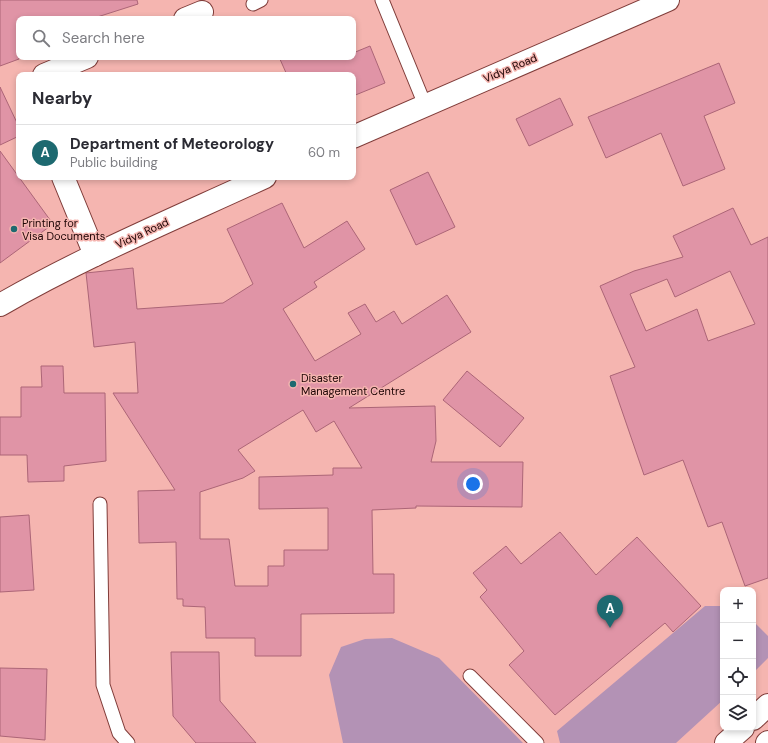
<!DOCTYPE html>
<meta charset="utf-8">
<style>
:root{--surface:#fff;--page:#f2f2f3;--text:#2b2b33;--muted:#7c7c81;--line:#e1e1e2;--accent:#1d6970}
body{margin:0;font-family:"DM Sans",sans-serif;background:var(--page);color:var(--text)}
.controls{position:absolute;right:12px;bottom:12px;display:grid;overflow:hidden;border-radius:8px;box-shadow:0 2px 6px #0003}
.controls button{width:36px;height:36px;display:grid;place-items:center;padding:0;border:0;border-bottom:1px solid var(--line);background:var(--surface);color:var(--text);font:20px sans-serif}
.you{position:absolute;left:473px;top:484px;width:14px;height:14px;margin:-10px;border:3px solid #fff;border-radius:50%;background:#1a73e8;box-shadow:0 0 0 6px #1a73e833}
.badge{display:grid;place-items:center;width:26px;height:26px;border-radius:50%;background:var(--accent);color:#fff;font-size:13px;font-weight:700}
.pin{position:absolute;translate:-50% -33px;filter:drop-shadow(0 1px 2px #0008)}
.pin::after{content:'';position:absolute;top:21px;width:14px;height:12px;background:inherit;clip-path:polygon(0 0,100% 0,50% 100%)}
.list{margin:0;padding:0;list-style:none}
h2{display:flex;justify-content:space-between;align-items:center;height:52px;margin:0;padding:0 16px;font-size:17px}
h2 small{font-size:13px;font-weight:400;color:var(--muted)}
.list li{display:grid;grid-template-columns:26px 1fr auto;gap:12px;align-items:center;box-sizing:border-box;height:56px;padding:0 16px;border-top:1px solid var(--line)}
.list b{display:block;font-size:15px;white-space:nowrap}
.list p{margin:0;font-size:13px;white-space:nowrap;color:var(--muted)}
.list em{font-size:13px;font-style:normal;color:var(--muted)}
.icon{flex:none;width:22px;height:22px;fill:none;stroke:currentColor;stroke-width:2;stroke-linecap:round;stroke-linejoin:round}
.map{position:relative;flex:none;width:768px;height:743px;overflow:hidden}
.search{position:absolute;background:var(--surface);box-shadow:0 2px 6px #0003;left:16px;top:16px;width:340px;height:44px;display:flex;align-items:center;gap:10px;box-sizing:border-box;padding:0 14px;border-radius:8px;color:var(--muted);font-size:15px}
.panel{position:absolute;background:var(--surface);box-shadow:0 2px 6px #0003;left:16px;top:72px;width:340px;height:108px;border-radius:8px}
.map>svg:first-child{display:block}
</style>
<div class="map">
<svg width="768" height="743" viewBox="0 0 768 743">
<rect width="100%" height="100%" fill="#f5b5b0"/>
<path fill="#b392b5" d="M 705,606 L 723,606 L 723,700 L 676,743 L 560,743 L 557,731 Z
M 753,621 L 768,636 L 768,658 L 753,673 Z
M 392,638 L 439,658 L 523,743 L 343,743 L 329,675 L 341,647 L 365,639 Z"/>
<path fill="#e094a6" stroke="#ac6577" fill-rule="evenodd" d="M 0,0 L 137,0 L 138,4 L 91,19 L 19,19 L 19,59 L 0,66 Z
M 370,46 L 385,83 L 353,96 L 353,75 L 287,75 L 279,57 L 353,57 L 353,53 Z
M 719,63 L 735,103 L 704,116 L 725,169 L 683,186 L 661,133 L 606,158 L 588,117 Z
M 0,87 L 19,127 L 19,136 L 0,145 Z
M 560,98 L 573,125 L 529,146 L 516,119 Z
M 0,151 L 53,224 L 0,263 Z
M 428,172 L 455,227 L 416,245 L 390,190 Z
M 282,203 L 304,248 L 347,221 L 365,249 L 314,282 L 317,287 L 283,309 L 315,361 L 361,334 L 348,313 L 365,304 L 376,322 L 394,311 L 402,324 L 447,295 L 471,332 L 349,408 L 435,406 L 436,441 L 431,462 L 523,462 L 522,507 L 416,506 L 416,508 L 372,510 L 373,574 L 394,574 L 394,613 L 301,614 L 301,656 L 255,656 L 255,638 L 206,638 L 205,607 L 183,606 L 183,599 L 177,599 L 176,542 L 139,543 L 138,491 L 175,490 L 113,393 L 138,393 L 135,342 L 94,347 L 86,273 L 133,268 L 137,309 L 223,303 L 253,284 L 227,229 ZM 303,410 L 316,432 L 334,421 L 362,468 L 333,468 L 333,475 L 259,477 L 259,509 L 328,508 L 328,550 L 284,550 L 284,566 L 268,566 L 268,586 L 235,586 L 229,539 L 200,539 L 200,492 L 243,478 L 255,471 L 238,450 Z
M 733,208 L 751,245 L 768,237 L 768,578 L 745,586 L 722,522 L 708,527 L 683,460 L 644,475 L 610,376 L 635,367 L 600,286 L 634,271 L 683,257 L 673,236 ZM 730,271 L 755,324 L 708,341 L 697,309 L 646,331 L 630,294 L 667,279 L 675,297 Z
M 41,366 L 63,366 L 64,393 L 105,393 L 106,461 L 64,466 L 64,481 L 28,482 L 27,455 L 0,455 L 0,417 L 21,417 L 21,387 L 42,387 Z
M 467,371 L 524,418 L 500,447 L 443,400 Z
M 29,515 L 34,590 L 0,592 L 0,517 Z
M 560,532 L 596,575 L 637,537 L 701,606 L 673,632 L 665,623 L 555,715 L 509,665 L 524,651 L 480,597 L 487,590 L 473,573 L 506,546 L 521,564 Z
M 171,652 L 219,652 L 220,701 L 256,743 L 196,743 L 173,716 Z
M 0,668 L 47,669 L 45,740 L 0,736 Z"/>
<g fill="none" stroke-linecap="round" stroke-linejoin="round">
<defs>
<path id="service" d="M 382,0 L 425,105
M 253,4 L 261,0
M 100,504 L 103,685 L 119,733 L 128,743
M 470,676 L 537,743"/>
<path id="minor" d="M 185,19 L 202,12
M 44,75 L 87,57
M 63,177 L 95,255"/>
<path id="tertiary" d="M 353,137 L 668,0
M 0,305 C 85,256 176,218 265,177"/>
<path id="primary" d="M 753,719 L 768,705
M 726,743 L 743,728
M 767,743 L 768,742"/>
</defs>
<use href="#service" stroke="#803d3a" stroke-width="15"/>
<use href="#minor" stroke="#803d3a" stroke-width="24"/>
<use href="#tertiary" stroke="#803d3a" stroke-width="24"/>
<use href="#primary" stroke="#803d3a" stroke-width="24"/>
<use href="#service" stroke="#fff" stroke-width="13"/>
<use href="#minor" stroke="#fff" stroke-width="22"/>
<use href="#tertiary" stroke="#fff" stroke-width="22"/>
<use href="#primary" stroke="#fff" stroke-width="22"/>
</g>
<g fill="#1d6970" stroke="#f5b5b0" stroke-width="1.5">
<circle cx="14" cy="229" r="4"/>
<circle cx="293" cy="384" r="4"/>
</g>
<g text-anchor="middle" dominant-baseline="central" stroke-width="3" stroke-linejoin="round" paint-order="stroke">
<g font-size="11" fill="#1d0404" stroke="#f5b5b0">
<text transform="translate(510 68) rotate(-23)">Vidya Road</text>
<text transform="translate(142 233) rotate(-25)">Vidya Road</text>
</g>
<g font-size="11" fill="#1d0404" stroke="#f5b5b0" text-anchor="start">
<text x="22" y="223">Printing for<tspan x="22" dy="13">Visa Documents</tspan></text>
<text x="301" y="378">Disaster<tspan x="301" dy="13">Management Centre</tspan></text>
</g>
</g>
</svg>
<div class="controls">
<button>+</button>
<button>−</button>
<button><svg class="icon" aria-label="locate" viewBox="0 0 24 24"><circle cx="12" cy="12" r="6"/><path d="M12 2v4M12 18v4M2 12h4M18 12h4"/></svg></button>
<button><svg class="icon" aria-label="layers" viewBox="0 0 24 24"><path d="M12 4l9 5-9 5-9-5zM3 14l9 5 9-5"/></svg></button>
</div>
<div class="you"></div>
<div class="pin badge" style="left:610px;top:628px">A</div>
<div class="search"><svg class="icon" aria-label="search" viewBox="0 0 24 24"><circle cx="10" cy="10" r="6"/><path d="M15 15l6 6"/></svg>Search here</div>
<section class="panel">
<h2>Nearby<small></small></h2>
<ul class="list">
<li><span class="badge">A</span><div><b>Department of Meteorology</b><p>Public building</p></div><em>60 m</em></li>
</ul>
</section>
</div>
